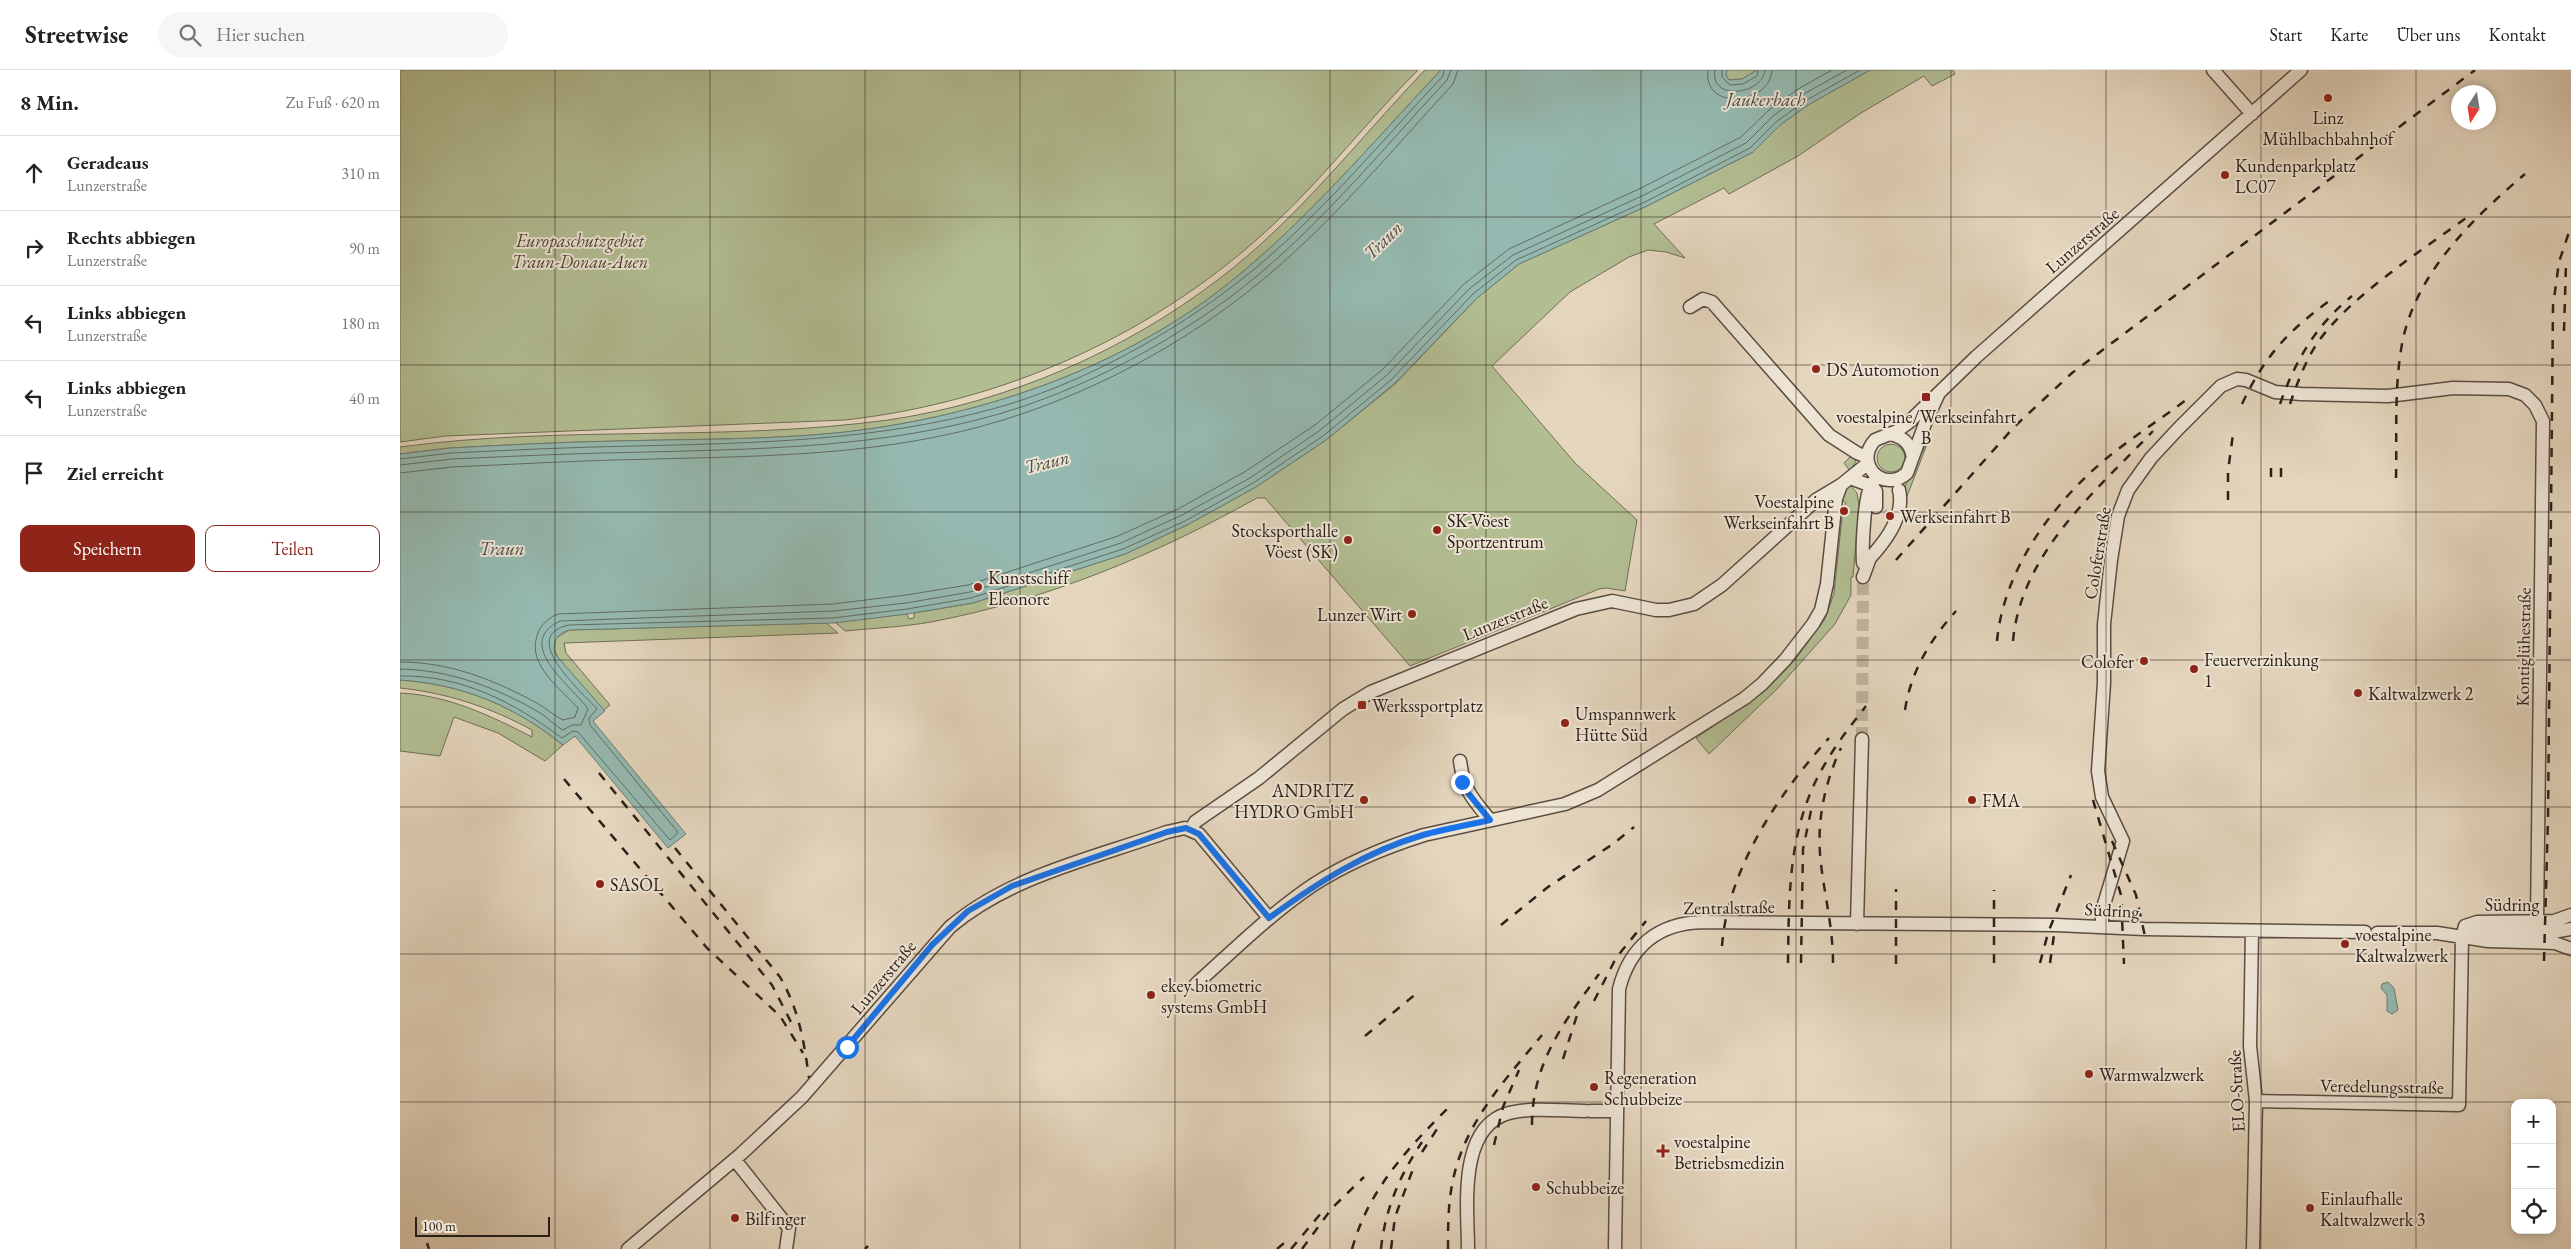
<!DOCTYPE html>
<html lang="de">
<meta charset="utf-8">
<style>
:root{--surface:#fff;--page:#f6f6f6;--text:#222;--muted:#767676;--line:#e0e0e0;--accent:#8f2418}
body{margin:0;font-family:"EB Garamond",serif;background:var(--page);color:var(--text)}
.controls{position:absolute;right:15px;bottom:15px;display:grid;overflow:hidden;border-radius:10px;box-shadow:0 2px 8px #0003}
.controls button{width:45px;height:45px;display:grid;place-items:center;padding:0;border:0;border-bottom:1px solid var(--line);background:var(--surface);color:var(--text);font:25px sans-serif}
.compass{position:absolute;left:2051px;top:15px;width:45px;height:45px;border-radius:50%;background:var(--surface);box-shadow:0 2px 8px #0003;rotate:192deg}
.scale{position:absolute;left:15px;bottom:12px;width:135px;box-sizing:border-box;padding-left:5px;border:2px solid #2d201a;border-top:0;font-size:14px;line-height:18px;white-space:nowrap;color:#2d201a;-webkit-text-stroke:4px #ede4d4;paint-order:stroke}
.stop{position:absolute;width:15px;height:15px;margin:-11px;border:4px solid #1a73e8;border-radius:50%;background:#fff}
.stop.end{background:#1a73e8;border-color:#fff;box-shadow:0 1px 5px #0008}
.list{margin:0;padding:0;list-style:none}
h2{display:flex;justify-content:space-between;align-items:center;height:65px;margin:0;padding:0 20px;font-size:21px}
h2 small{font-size:16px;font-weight:400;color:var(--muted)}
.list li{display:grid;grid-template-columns:32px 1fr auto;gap:15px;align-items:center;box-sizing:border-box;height:75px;padding:0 20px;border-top:1px solid var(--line)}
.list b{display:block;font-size:19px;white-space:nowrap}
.list p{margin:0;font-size:16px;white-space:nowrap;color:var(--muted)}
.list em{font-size:16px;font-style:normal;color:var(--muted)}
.actions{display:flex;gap:10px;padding:15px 20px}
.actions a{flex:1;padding:11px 0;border:1px solid var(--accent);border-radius:10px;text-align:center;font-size:18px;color:var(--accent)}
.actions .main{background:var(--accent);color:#fff}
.icon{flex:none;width:28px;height:28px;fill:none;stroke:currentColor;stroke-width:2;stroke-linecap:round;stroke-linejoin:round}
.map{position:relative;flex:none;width:2171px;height:1179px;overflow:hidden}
header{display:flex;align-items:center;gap:30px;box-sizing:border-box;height:70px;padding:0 25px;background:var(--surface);border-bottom:1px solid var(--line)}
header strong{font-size:24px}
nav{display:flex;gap:28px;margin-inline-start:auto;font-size:18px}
.search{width:350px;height:45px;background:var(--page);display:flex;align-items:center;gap:12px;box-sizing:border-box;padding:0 18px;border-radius:28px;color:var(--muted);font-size:19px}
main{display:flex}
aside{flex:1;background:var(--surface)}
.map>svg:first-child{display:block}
</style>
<header>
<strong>Streetwise</strong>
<div class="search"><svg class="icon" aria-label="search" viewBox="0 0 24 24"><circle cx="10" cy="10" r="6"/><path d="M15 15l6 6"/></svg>Hier suchen</div>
<nav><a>Start</a><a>Karte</a><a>Über uns</a><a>Kontakt</a></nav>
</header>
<main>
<aside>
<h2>8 Min.<small>Zu Fuß · 620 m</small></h2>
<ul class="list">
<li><svg class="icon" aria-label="ahead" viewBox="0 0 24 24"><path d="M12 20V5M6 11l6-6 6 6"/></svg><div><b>Geradeaus</b><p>Lunzerstraße</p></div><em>310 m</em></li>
<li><svg class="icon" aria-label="right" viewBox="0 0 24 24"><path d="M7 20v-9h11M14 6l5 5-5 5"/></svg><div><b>Rechts abbiegen</b><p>Lunzerstraße</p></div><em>90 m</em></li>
<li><svg class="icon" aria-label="left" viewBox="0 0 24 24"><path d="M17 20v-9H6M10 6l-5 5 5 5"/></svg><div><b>Links abbiegen</b><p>Lunzerstraße</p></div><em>180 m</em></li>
<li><svg class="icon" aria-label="left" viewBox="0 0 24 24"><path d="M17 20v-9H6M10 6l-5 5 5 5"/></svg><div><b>Links abbiegen</b><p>Lunzerstraße</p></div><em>40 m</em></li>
<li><svg class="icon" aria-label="arrive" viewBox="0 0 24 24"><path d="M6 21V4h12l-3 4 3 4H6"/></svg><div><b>Ziel erreicht</b></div></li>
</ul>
<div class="actions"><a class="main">Speichern</a><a>Teilen</a></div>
</aside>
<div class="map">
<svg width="2171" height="1179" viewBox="0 0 2171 1179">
<rect width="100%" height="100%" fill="#e4d5bd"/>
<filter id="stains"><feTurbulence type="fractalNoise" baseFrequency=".004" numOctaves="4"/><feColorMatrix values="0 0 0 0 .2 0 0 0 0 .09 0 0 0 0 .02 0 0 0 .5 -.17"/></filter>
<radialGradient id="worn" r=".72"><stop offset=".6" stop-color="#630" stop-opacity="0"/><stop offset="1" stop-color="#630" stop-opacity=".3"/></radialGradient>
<path fill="#b2bd92" stroke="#706e56" d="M 0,0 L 1018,0 C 969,49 927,104 876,152 C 759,263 606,332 445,350 L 45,366 L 0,372 Z
M 1025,0 L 1041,0 C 971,74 904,154 824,217 C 715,302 572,349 436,363 C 364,370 291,369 218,371 C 162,372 106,375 50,378 L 0,384 L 0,377 C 162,355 327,372 488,350 C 606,333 725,281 819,209 C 897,150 958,70 1025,0 Z
M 1327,0 L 1357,0 L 1342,9 L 1329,10 L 1326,5 Z
M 1470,0 L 1553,0 L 1555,4 L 1532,16 L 1524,6 L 1461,43 L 1398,86 L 1329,124 L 1324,118 L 1254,154 L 1285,188 L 1266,182 L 1248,180 L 1229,187 L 1170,222 L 1092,296 L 1175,393 L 1237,450 L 1225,521 L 1206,518 L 1199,519 L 1010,596 L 865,428 L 857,428 C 755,485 647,530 531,552 C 503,557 474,558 445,561 L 435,552 L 507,544 L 509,549 L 514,548 L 514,543 L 573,533 L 725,484 L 787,455 L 856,417 L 926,370 L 995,314 L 1077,228 L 1119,194 L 1249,135 L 1353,82 L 1380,55 L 1408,35 Z
M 1529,369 L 1506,429 L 1504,430 L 1506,413 Z
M1477 388a14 14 0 1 1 28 0a14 14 0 1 1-28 0Z
M 1453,384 L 1456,391 L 1450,401 L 1444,393 Z
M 1450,415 L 1457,423 L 1459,435 L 1453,507 L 1451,507 L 1451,525 L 1435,554 L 1378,618 L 1309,684 L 1296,668 L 1365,621 L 1395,590 L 1425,549 L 1434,523 L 1443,438 L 1446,433 L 1442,430 L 1445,420 Z
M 426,553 L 438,563 L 164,573 L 166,583 L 210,635 L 204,640 L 158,588 L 154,579 L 156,568 L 169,560 Z
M 0,610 C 62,614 115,636 163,675 L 145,691 L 98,663 L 54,647 L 40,686 L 0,681 L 0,623 C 48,625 91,646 132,667 L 132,660 C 90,637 47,623 0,618 Z"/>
<path fill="#95b9b0" stroke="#6b7c74" d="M 1041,0 L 1327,0 L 1326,5 L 1329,10 L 1342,9 L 1357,0 L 1470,0 L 1408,35 L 1380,55 L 1353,82 L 1249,135 L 1119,194 L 1077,228 L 995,313 L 926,370 L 856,417 L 787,455 L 725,484 L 573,533 L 507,544 L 434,553 L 169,560 C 157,563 152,572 155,584 L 205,641 L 193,651 L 286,764 L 268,778 L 175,666 L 163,675 C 115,636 62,614 0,610 L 0,384 L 50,378 C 106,375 162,372 218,371 C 290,369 364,370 436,363 C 572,349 715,302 824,217 C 904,154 971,74 1041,0 Z
M 1988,912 L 1994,918 L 1998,940 L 1992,944 L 1987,941 L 1987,925 L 1981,918 L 1982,914 Z"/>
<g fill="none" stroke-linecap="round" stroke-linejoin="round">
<path stroke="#616c65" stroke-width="1" d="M 1308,0 C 1302,42 1371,35 1372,0
M 1315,0 C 1309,32 1363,25 1365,0
M 1322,0 L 1322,7 L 1330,15 L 1343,14 L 1357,6 L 1358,0
M 0,389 L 51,383 C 112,380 174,377 236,376 C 357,373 478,371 596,338 C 675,316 759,271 825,222 C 907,162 973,80 1043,6 L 1044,0
M 0,395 L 52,389 C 117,386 182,383 248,382 C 366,379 484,377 599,344 C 680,320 761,278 829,228 C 911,167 978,84 1047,10 L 1051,0
M 0,403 L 52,397 C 120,394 188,390 255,389 C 372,386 490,385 603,350 C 684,325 765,284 833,233 C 916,172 984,89 1053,14 L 1058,0
M 0,592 C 49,592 92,609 135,632 C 145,637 154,646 163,650 L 175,647 L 178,638 C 161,619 127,595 137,566 C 140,555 148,548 158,544 L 433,534 L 506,525 L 568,515 L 718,466 L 778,439 L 846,401 L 915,355 L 982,300 L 1064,214 L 1109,179 L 1241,118 L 1341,67 L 1369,40 L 1398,19 L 1432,0
M 0,599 C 51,600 98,618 142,644 C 149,649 155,656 163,660 L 172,655 L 181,655 L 188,639 C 173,617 112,574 160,551 L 434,541 L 506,533 L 570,522 L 721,473 L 782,445 L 850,408 L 919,361 L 987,305 L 1069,219 L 1113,185 L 1244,125 L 1346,73 L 1373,46 L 1402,25 L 1447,0
M 0,606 C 62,605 113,632 162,668 L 173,661 L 178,662 L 270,770 L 277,764 L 277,761 L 190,655 L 189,648 L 197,639 C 182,622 117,566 169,555 L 433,548 L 507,539 L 571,528 L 723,479 L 785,451 L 853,413 L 923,366 L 991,310 L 1073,224 L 1116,190 L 1247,131 L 1350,78 L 1376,52 L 1405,31 L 1460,0"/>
<path stroke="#bfb19c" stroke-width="12" stroke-dasharray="12 6" stroke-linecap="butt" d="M 1489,447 L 1491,441
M 1462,669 L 1463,507"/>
<defs>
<path id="minor" d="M 1813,0 L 1852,44
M 1290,237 L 1303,229 L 1312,232 L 1429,365 L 1457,383 L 1467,387
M 1538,325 L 1526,351 L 1507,403 C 1484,424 1453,394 1475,370 L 1497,361 L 1508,353 L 1576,287 L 1901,0
M 1489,364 C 1503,366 1510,373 1513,387
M 1450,408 L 1471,416 C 1464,427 1462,478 1463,493
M 1474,411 L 1471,416 L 1476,421 L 1476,437
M 1469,489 C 1486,471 1505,445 1499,420
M 1463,507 L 1470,488
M 1060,691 C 1064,721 1072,728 1090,750
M 791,760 L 795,752 L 859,708 L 943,639 L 971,622 L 1176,539 L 1212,531 L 1256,540 L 1269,540 L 1294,534 L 1322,515 L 1416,430 L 1441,415 L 1467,394
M 1457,854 L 1462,669
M 1702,857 L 1702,841 L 1723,771 L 1702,727 L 1698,701 L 1704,613 L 1704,554 L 1711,490 L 1718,446 L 1728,420 L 1751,388 L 1778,359 L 1821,316 L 1837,309 L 1846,310 L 1875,322 L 1901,324 L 1988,326 L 2053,318 L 2109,319 L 2125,325 L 2135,335 L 2143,351 L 2137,852 L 2132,862 L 2123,872
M 1852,861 L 1850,976 L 1856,1031 L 1853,1179
M 1977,863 L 2037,863 L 2088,871 L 2155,873 L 2171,879
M 2071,864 L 2153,862 L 2171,859
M 796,914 C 834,880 870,844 913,815 C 947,793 986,777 1024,765 L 1165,734 L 1198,720 L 1345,628 L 1362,614 L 1385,590 L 1413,554 L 1421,540 L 1427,514 L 1436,429 L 1441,415
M 1856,1031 L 2059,1035 L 2062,867 L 2065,856 L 2077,852 L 2154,851 L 2171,845
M 1190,1041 L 1216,1041
M 335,1090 L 389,1158 L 386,1179
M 228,1179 L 341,1084 L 402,1027 L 550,857 C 610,806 694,788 767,762 L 785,758 L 799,764 L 869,848
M 1068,1179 C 1068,1139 1057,1057 1109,1043 C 1133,1037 1161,1041 1185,1041
M 1215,1179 L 1219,919 C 1230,876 1259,853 1303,852 L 1656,855 L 1744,859 L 1965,862"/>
</defs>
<use href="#minor" stroke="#5b4d43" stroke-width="15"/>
<use href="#minor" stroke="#ede4d4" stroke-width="12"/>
<path stroke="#2d201a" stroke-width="2.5" stroke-dasharray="9 9" stroke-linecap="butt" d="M 2164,261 L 2166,193
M 1842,334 C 1865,285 1889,260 1932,229
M 1880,334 C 1895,291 1916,255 1952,226
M 1890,334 C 1897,314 1904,294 1916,275 C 1948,227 2023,180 2070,145
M 1871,407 L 1871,393
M 1881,407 L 1881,393
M 1996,408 C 1997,363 1994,318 2002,274 C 2015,204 2072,149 2125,104
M 1828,430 L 1828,401 L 1833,364
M 1496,490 L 1614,357 L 1672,303 L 2075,0
M 1597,571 C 1603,506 1644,446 1691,402 C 1720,375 1754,354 1786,330
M 1613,571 C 1621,483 1696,421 1753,361
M 1505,640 C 1511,601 1530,570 1556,541
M 199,703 L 372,915 L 392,954
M 164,709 L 307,878 L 380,946 L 403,983
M 1693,730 L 1721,825 L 1724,894
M 1712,771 L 1736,825 L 1746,871
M 275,778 L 380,907 C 399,940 404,971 409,1008
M 1101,855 L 1148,817 L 1213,774 L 1234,757
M 1322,876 C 1328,798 1378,725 1429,668
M 2144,891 L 2148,749 L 2153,236 L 2159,192 L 2171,156
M 1388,893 C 1389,821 1388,752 1428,689 C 1439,670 1453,653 1466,636
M 1401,893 L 1403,779 L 1412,736
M 1433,893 C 1433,858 1425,828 1421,794 C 1416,754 1424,714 1441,678
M 1594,893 L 1594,820
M 1640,893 L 1648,863 L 1671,805
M 1650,893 L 1654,865
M 1496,894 L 1496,819
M 1194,931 L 1216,888 L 1246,851
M 965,966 L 1017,923
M 1163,989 L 1179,939
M 1132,1055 C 1132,993 1164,952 1199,904
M 1094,1075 L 1103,1037 L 1119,1000
M 1022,1082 L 1041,1053
M 27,1173 L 29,1179
M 465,1179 L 468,1176
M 877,1179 L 890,1168
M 891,1179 L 922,1142
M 902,1179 L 932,1138 L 964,1107
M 952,1179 C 969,1118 1009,1077 1053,1033
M 981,1179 C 985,1139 1000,1105 1022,1072
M 991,1179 L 995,1147 L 1013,1099
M 1048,1179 C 1048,1156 1048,1133 1053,1110 C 1065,1052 1106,1009 1142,965"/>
</g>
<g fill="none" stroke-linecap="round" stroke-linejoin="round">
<path stroke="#1a73e8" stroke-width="6" d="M 447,977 L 532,875 L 568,841 L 612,816 L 767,762 L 786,758 L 799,764 L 869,848 C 917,813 965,782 1023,765 C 1045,759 1068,755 1090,750 L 1068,723 L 1062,712"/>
</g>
<path fill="none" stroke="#2d201a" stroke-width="1" stroke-opacity="0.55" d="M 155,0 L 155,1179M 310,0 L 310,1179M 465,0 L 465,1179M 620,0 L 620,1179M 775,0 L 775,1179M 930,0 L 930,1179M 1086,0 L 1086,1179M 1241,0 L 1241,1179M 1396,0 L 1396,1179M 1551,0 L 1551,1179M 1706,0 L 1706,1179M 1861,0 L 1861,1179M 2016,0 L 2016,1179M 0,147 L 2171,147M 0,295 L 2171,295M 0,442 L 2171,442M 0,590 L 2171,590M 0,737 L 2171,737M 0,884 L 2171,884M 0,1032 L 2171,1032"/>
<g fill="#8f2418" stroke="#ede4d4" stroke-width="2">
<circle cx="1928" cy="28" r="5"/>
<circle cx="1825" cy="105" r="5"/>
<circle cx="1416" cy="299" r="5"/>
<rect x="1521" y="322" width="10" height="10" rx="2.5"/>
<circle cx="1444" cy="441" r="5"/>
<circle cx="1490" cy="446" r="5"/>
<circle cx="1037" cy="460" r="5"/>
<circle cx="948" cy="470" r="5"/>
<circle cx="578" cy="517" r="5"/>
<circle cx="1012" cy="544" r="5"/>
<circle cx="1744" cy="591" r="5"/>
<circle cx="1794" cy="599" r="5"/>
<circle cx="1958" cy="623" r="5"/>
<rect x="957" y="630" width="10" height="10" rx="2.5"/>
<circle cx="1165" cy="653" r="5"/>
<circle cx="964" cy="730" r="5"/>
<circle cx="1572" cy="730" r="5"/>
<circle cx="200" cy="814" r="5"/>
<circle cx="1945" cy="874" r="5"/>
<circle cx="751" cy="925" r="5"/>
<circle cx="1689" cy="1004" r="5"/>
<circle cx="1194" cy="1017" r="5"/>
<path d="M1260.5 1073.5h5v5h5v5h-5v5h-5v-5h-5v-5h5z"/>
<circle cx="1136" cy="1117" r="5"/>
<circle cx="1910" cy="1138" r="5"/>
<circle cx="335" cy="1148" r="5"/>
</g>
<g text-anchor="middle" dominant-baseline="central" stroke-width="4" stroke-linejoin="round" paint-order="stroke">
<g font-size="18" fill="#2d201a" stroke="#ede4d4" text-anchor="start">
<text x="1928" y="47" text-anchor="middle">Linz<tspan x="1928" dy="21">Mühlbachbahnhof</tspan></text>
<text x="1835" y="95">Kundenparkplatz<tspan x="1835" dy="21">LC07</tspan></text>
<text x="1426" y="299">DS Automotion</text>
<text x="1526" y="346" text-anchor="middle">voestalpine/Werkseinfahrt<tspan x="1526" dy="21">B</tspan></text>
<text x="1434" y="431" text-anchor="end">Voestalpine<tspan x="1434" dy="21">Werkseinfahrt B</tspan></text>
<text x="1500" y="446">Werkseinfahrt B</text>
<text x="1047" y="450">SK-Vöest<tspan x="1047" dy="21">Sportzentrum</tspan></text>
<text x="938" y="460" text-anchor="end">Stocksporthalle<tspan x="938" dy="21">Vöest (SK)</tspan></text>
<text x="588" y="507">Kunstschiff<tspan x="588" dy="21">Eleonore</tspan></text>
<text x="1002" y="544" text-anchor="end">Lunzer Wirt</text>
<text x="1804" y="589">Feuerverzinkung<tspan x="1804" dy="21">1</tspan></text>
<text x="1734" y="591" text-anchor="end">Colofer</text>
<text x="1968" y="623">Kaltwalzwerk 2</text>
<text x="972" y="635">Werkssportplatz</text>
<text x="1175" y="643">Umspannwerk<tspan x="1175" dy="21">Hütte Süd</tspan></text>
<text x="954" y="720" text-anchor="end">ANDRITZ<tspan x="954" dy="21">HYDRO GmbH</tspan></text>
<text x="1582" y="730">FMA</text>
<text x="210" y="814">SASOL</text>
<text x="1955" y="864">voestalpine<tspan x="1955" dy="21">Kaltwalzwerk</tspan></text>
<text x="761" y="915">ekey biometric<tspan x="761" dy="21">systems GmbH</tspan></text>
<text x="1699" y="1004">Warmwalzwerk</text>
<text x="1204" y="1007">Regeneration<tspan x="1204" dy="21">Schubbeize</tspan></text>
<text x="1274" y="1071">voestalpine<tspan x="1274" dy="21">Betriebsmedizin</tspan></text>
<text x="1146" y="1117">Schubbeize</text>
<text x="1920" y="1128">Einlaufhalle<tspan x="1920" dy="21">Kaltwalzwerk 3</tspan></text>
<text x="345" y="1148">Bilfinger</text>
</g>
<g font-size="18" font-style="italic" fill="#4e4738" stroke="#ede4d4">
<text x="180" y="170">Europaschutzgebiet<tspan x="180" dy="21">Traun-Donau-Auen</tspan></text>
</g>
<g font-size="18" fill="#2d201a" stroke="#ede4d4">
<text transform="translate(1682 170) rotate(-41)">Lunzerstraße</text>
<text transform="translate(1697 483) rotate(-81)">Coloferstraße</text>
<text transform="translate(1105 548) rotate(-22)">Lunzerstraße</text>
<text transform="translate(2123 577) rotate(-89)">Kontiglühestraße</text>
<text x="2112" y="834">Südring</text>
<text transform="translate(1329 837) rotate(-1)">Zentralstraße</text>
<text transform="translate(1712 840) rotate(3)">Südring</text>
<text transform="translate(483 907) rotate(-50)">Lunzerstraße</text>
<text transform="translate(1982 1016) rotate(1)">Veredelungsstraße</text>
<text transform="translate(1836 1021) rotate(-93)">ELO-Straße</text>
</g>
<g font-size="19" font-style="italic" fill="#4c4e47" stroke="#ede4d4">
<text x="1366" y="29">Jaukerbach</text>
<text transform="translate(983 170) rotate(-44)">Traun</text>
<text transform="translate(647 392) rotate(-14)">Traun</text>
<text x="102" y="478">Traun</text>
</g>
</g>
<rect width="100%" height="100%" filter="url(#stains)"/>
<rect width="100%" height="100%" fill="url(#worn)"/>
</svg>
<div class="controls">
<button>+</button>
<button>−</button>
<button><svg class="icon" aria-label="locate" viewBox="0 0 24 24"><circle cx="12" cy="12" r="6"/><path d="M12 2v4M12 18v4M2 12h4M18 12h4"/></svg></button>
</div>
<svg class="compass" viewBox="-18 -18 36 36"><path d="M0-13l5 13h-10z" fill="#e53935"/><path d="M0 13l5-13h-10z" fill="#767676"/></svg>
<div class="scale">100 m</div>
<div class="stop" style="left:447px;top:977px"></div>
<div class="stop end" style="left:1062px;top:712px"></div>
</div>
</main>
